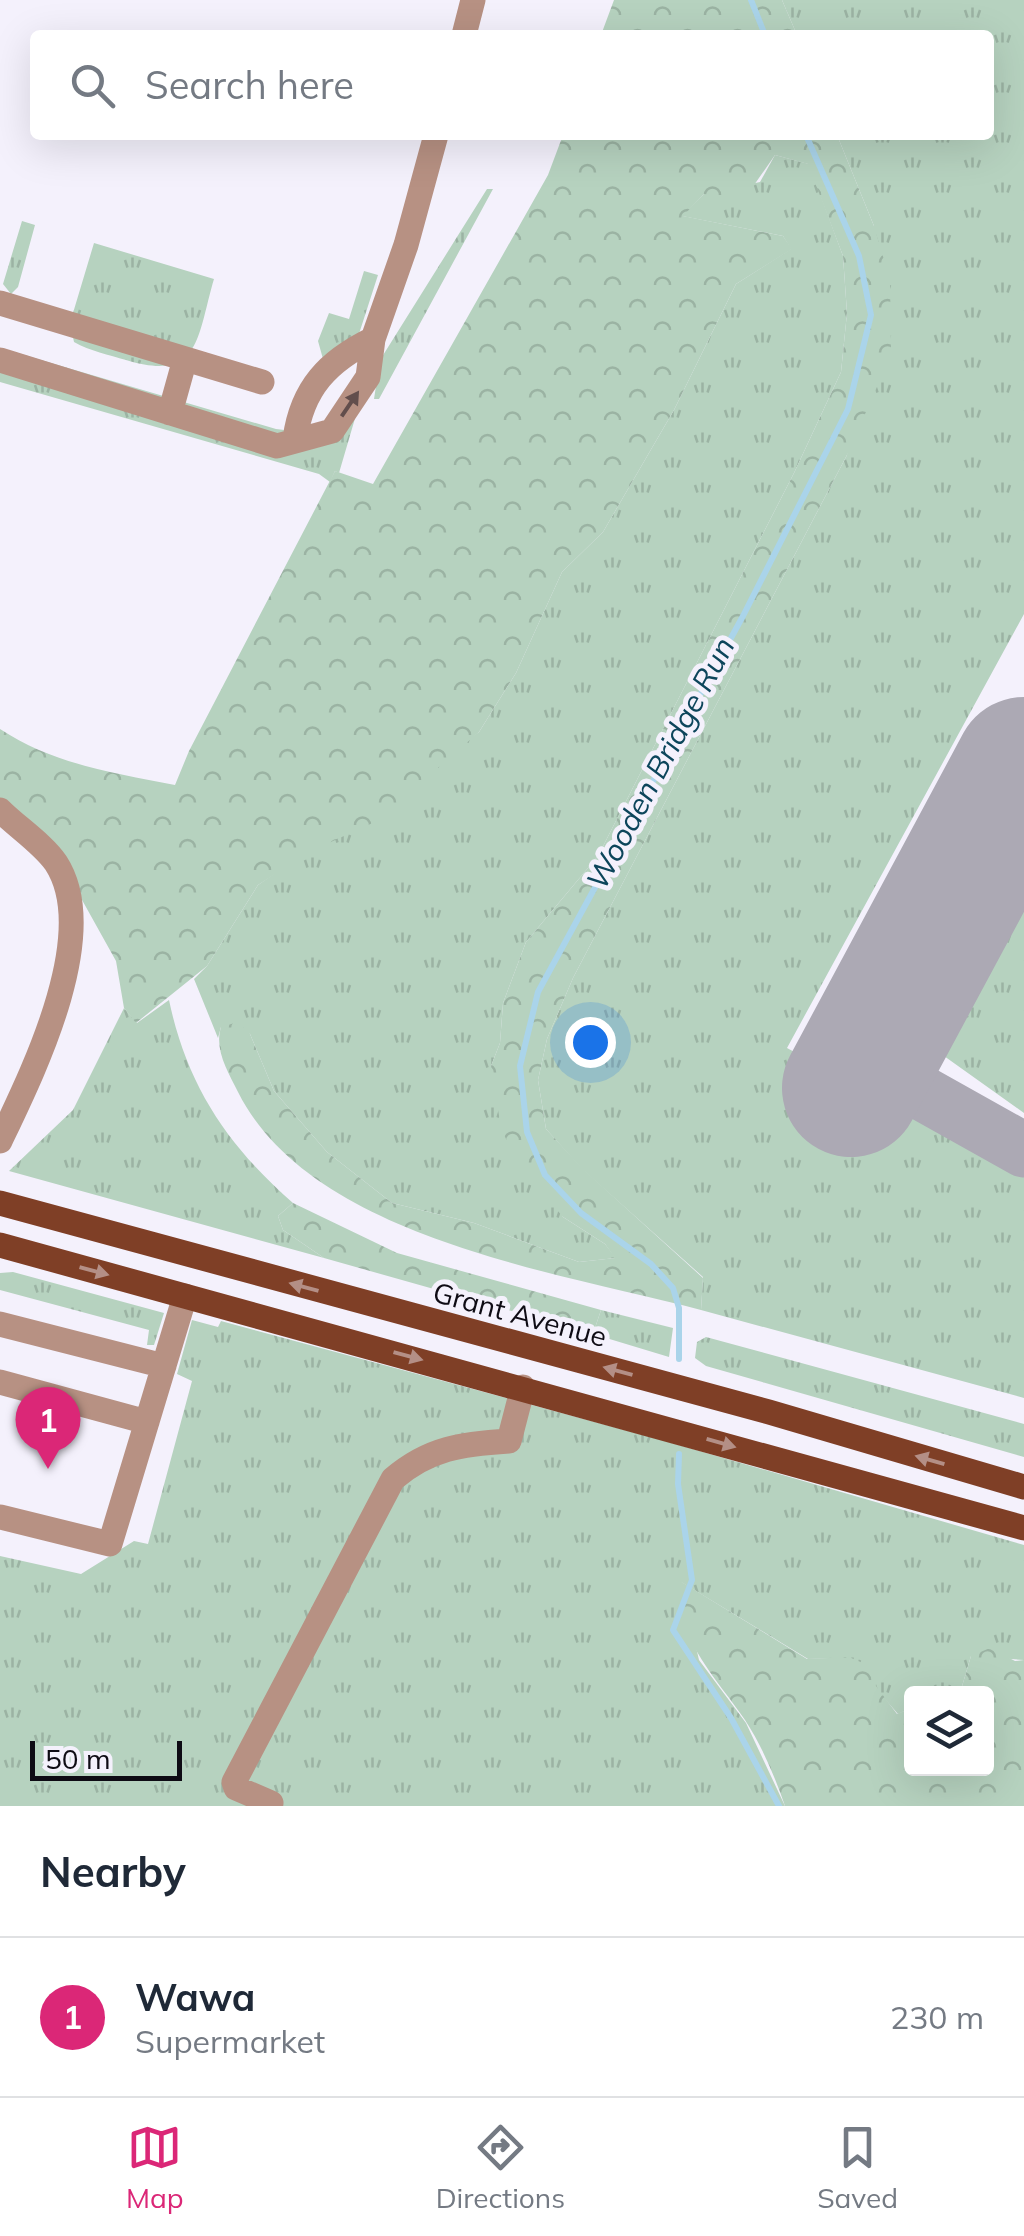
<!DOCTYPE html>
<style>
:root{--surface:#fff;--page:#f2f2f3;--text:#1f2937;--muted:#747a83;--line:#e0e1e3;--accent:#db2777}
body{margin:0;font-family:Mulish,sans-serif;background:var(--page);color:var(--text)}
.controls{position:absolute;right:30px;bottom:30px;display:grid;overflow:hidden;border-radius:10px;box-shadow:0 10px 40px #0002}
.controls button{width:90px;height:90px;display:grid;place-items:center;padding:0;border:0;border-bottom:2px solid var(--line);background:var(--surface);color:var(--text);font:50px sans-serif}
.scale{position:absolute;left:30px;bottom:25px;width:152px;box-sizing:border-box;padding-left:10px;border:5px solid #0e0b14;border-top:0;font-size:28px;line-height:35px;white-space:nowrap;color:#0e0b14;-webkit-text-stroke:8px #f4f1fc;paint-order:stroke}
.you{position:absolute;left:590px;top:1042px;width:35px;height:35px;margin:-25px;border:8px solid #fff;border-radius:50%;background:#1a73e8;box-shadow:0 0 0 15px #1a73e833}
.badge{display:grid;place-items:center;width:65px;height:65px;border-radius:50%;background:var(--accent);color:#fff;font-size:32px;font-weight:700}
.pin{position:absolute;translate:-50% -82px;filter:drop-shadow(0 2px 5px #0008)}
.pin::after{content:'';position:absolute;top:52px;width:35px;height:30px;background:inherit;clip-path:polygon(0 0,100% 0,50% 100%)}
.list{margin:0;padding:0;list-style:none}
h2{display:flex;justify-content:space-between;align-items:center;height:130px;margin:0;padding:0 40px;font-size:42px}
h2 small{font-size:32px;font-weight:400;color:var(--muted)}
.list li{display:grid;grid-template-columns:65px 1fr auto;gap:30px;align-items:center;box-sizing:border-box;height:160px;padding:0 40px;border-top:2px solid var(--line)}
.list b{display:block;font-size:38px;white-space:nowrap}
.list p{margin:0;font-size:32px;white-space:nowrap;color:var(--muted)}
.list em{font-size:32px;font-style:normal;color:var(--muted)}
.icon{flex:none;width:55px;height:55px;fill:none;stroke:currentColor;stroke-width:2;stroke-linecap:round;stroke-linejoin:round}
.map{position:relative;flex:none;width:1024px;height:1806px;overflow:hidden}
.search{position:absolute;background:var(--surface);box-shadow:0 10px 40px #0002;left:30px;right:30px;top:30px;height:110px;display:flex;align-items:center;gap:25px;box-sizing:border-box;padding:0 35px;border-radius:10px;color:var(--muted);font-size:38px}
.sheet{height:290px;background:var(--surface)}
nav{display:flex;justify-content:space-around;align-items:center;box-sizing:border-box;height:140px;border-top:2px solid var(--line);background:var(--surface);font-size:28px;color:var(--muted)}
nav a{display:grid;justify-items:center;gap:5px}
nav .on{color:var(--accent)}
.map>svg:first-child{display:block}
</style>
<div class="map">
<svg width="1024" height="1806" viewBox="0 0 1024 1806">
<defs>
<pattern id="grass-tufts" width="24" height="20" patternUnits="userSpaceOnUse" patternTransform="scale(2.5)"><rect width="24" height="20" fill="#b6d2bf"/><path d="M3 7l-1-3M5 7V3M7 7l1-3M15 17l-1-3M17 17v-4M19 17l1-3" fill="none" stroke="#9bb3a3"/></pattern>
<pattern id="forest-crowns" width="20" height="18" patternUnits="userSpaceOnUse" patternTransform="scale(2.5)"><rect width="20" height="18" fill="#b6d2bf"/><path d="M2 6a3 3 0 1 1 6 0M12 15a3 3 0 1 1 6 0" fill="none" stroke="#9bb3a3"/></pattern>
</defs>
<rect width="100%" height="100%" fill="#f4f1fc"/>
<path fill="url(#grass-tufts)" d="M 782,0 L 1024,0 L 1024,614 L 787,1048 L 1024,1176 L 1024,1398 L 701,1310 L 703,1277 L 582,1169 L 546,1129 L 538,1080 L 547,1039 L 573,978 L 847,455 L 874,226 L 837,135 L 989,135 L 989,35 L 797,35 Z
M 775,155 L 809,164 L 843,256 L 847,313 L 841,372 L 794,473 L 598,856 L 526,942 L 503,1003 L 500,1043 L 491,1066 L 563,1217 L 605,1244 L 616,1258 L 579,1262 L 474,1223 L 392,1203 L 327,1152 L 274,1091 L 250,1034 L 221,1027 L 218,1038 L 194,979 L 207,966 L 258,885 L 479,732 L 516,673 L 562,572 L 603,532 L 674,410 L 736,284 L 791,249 L 783,236 L 682,216 L 704,194 L 760,182 Z
M 487,189 L 493,189 L 379,399 L 374,399 L 380,360 Z
M 22,221 L 35,225 L 18,287 L 11,294 L 3,284 Z
M 94,243 L 214,279 C 197,336 201,383 126,360 C 109,355 90,351 74,342 L 70,323 Z
M 364,271 L 378,275 L 357,340 L 323,359 L 318,341 L 329,313 L 349,319 Z
M 0,348 L 276,429 L 293,431 L 356,415 L 339,473 L 335,471 L 330,482 L 319,474 L 0,382 Z
M 1024,908 L 1024,1113 L 944,1056 Z
M 169,1000 C 187,1086 228,1146 293,1203 L 278,1216 L 283,1230 L 324,1258 L 9,1171 L 73,1110 L 124,1008 L 137,1023 Z
M 13,1272 L 164,1313 L 154,1345 L 147,1345 L 149,1330 L 0,1290 L 0,1273 Z
M 601,1310 L 673,1328 L 669,1357 L 593,1334 Z
M 192,1320 L 218,1327 L 221,1321 L 665,1441 L 1024,1545 L 1024,1660 L 971,1656 L 960,1693 L 912,1694 L 911,1708 L 898,1714 L 849,1658 L 808,1659 L 681,1582 L 699,1660 L 746,1723 L 785,1806 L 0,1806 L 0,1556 L 81,1574 L 134,1541 L 148,1544 L 192,1381 L 177,1374 Z
M 706,1337 L 1024,1424 L 1024,1457 L 706,1366 L 695,1358 L 697,1342 Z"/>
<path fill="url(#forest-crowns)" d="M 614,0 L 782,0 L 797,35 L 601,35 Z
M 563,135 L 837,135 L 874,226 L 890,280 L 891,355 L 847,455 L 573,978 L 547,1039 L 538,1080 L 546,1129 L 583,1169 L 703,1278 L 701,1310 C 558,1272 311,1238 238,1092 C 228,1072 214,1050 221,1027 L 238,1022 L 250,1034 L 274,1091 L 327,1152 L 392,1203 L 474,1223 L 579,1262 L 615,1258 L 605,1244 L 563,1217 L 517,1163 L 501,1128 L 491,1066 L 500,1043 L 503,1003 L 526,942 L 598,856 L 794,473 L 841,372 L 847,313 L 843,256 L 808,164 L 775,155 L 745,198 L 704,194 L 683,216 L 783,236 L 792,249 L 736,284 L 674,410 L 603,532 L 562,572 L 516,673 L 479,732 L 377,821 L 311,851 L 258,885 L 207,966 L 136,1023 L 124,1008 L 116,961 L 52,846 L 0,799 L 0,729 C 53,764 114,773 175,785 L 189,751 L 335,471 L 373,484 L 548,175 Z
M 293,1203 L 397,1253 L 601,1310 L 593,1334 L 324,1258 L 283,1230 L 278,1216 Z
M 680,1581 L 807,1659 L 849,1657 L 872,1667 L 876,1686 L 897,1714 L 911,1708 L 912,1768 L 986,1768 L 986,1694 L 960,1693 L 971,1656 L 990,1648 L 1015,1661 L 1024,1660 L 1024,1806 L 785,1806 C 775,1777 762,1746 745,1720 C 715,1676 675,1639 680,1581 Z"/>
<g fill="none" stroke-linecap="round" stroke-linejoin="round">
<path stroke="#aad4ea" stroke-width="6" d="M 751,0 L 765,35
M 679,1359 L 679,1308 L 673,1288 L 651,1264 L 581,1213 L 545,1175 L 527,1132 L 520,1066 L 538,992 L 743,616 L 848,409 L 871,315 L 859,256 L 806,135
M 679,1454 L 678,1484 L 692,1580 L 673,1630 L 731,1718 L 779,1806"/>
<path stroke="#aca9b4" stroke-width="55" d="M 865,1061 L 1024,1150"/>
<path stroke="#aca9b4" stroke-width="138" d="M 851,1088 L 1024,766"/>
<path stroke="#b79183" stroke-width="25" d="M 464,35 L 473,0
M 0,303 L 262,382
M 0,360 L 277,446 L 332,431 L 368,377 L 373,339 L 406,245 L 436,135
M 170,413 L 185,359
M 295,439 C 302,388 328,361 373,339
M 0,810 C 17,827 43,844 56,863 C 102,934 32,1074 0,1141
M 0,1324 L 164,1366
M 0,1382 L 147,1422
M 0,1517 L 110,1544 L 185,1296
M 271,1803 L 236,1788 L 234,1782 L 393,1479 C 429,1448 462,1444 509,1441 L 523,1387"/>
<path stroke="#7f3f26" stroke-width="25" d="M 0,1203 L 769,1412 L 1024,1487
M 0,1245 L 1024,1528"/>
</g>
<defs><path id="oneway-solid" d="M-6-.8H1V-3.2L6.5 0L1 3.2V.8H-6Z" transform="scale(2.5)"/></defs>
<use fill="#624e4c" href="#oneway-solid" transform="translate(350 404) rotate(-56)"/>
<g fill="#b48f86">
<use href="#oneway-solid" transform="translate(94 1271) rotate(15)"/>
<use href="#oneway-solid" transform="translate(304 1287) rotate(-165)"/>
<use href="#oneway-solid" transform="translate(408 1356) rotate(15)"/>
<use href="#oneway-solid" transform="translate(618 1371) rotate(-165)"/>
<use href="#oneway-solid" transform="translate(721 1443) rotate(16)"/>
<use href="#oneway-solid" transform="translate(930 1460) rotate(-164)"/>
</g>
<g text-anchor="middle" dominant-baseline="central" stroke-width="10" stroke-linejoin="round" paint-order="stroke">
<g font-size="28" fill="#0e0b14" stroke="#f4f1fc">
<text transform="translate(520 1314) rotate(15)">Grant Avenue</text>
</g>
<g font-size="30" font-style="italic" fill="#0c455b" stroke="#f4f1fc">
<text transform="translate(660 763) rotate(-62)">Wooden Bridge Run</text>
</g>
</g>
</svg>
<div class="controls">
<button><svg class="icon" aria-label="layers" viewBox="0 0 24 24"><path d="M12 4l9 5-9 5-9-5zM3 14l9 5 9-5"/></svg></button>
</div>
<div class="scale">50 m</div>
<div class="you"></div>
<div class="pin badge" style="left:48px;top:1469px">1</div>
<div class="search"><svg class="icon" aria-label="search" viewBox="0 0 24 24"><circle cx="10" cy="10" r="6"/><path d="M15 15l6 6"/></svg>Search here</div>
</div>
<section class="sheet">
<h2>Nearby<small></small></h2>
<ul class="list">
<li><span class="badge">1</span><div><b>Wawa</b><p>Supermarket</p></div><em>230 m</em></li>
</ul>
</section>
<nav>
<a class="on"><svg class="icon" aria-label="map" viewBox="0 0 24 24"><path d="M3 6l6-2 6 2 6-2v14l-6 2-6-2-6 2zM9 4v14M15 6v14"/></svg>Map</a>
<a><svg class="icon" aria-label="directions" viewBox="0 0 24 24"><path d="M12 3l9 9-9 9-9-9zM9 14v-3h6M13 9l2 2-2 2"/></svg>Directions</a>
<a><svg class="icon" aria-label="saved" viewBox="0 0 24 24"><path d="M7 4h10v16l-5-4-5 4z"/></svg>Saved</a>
</nav>
